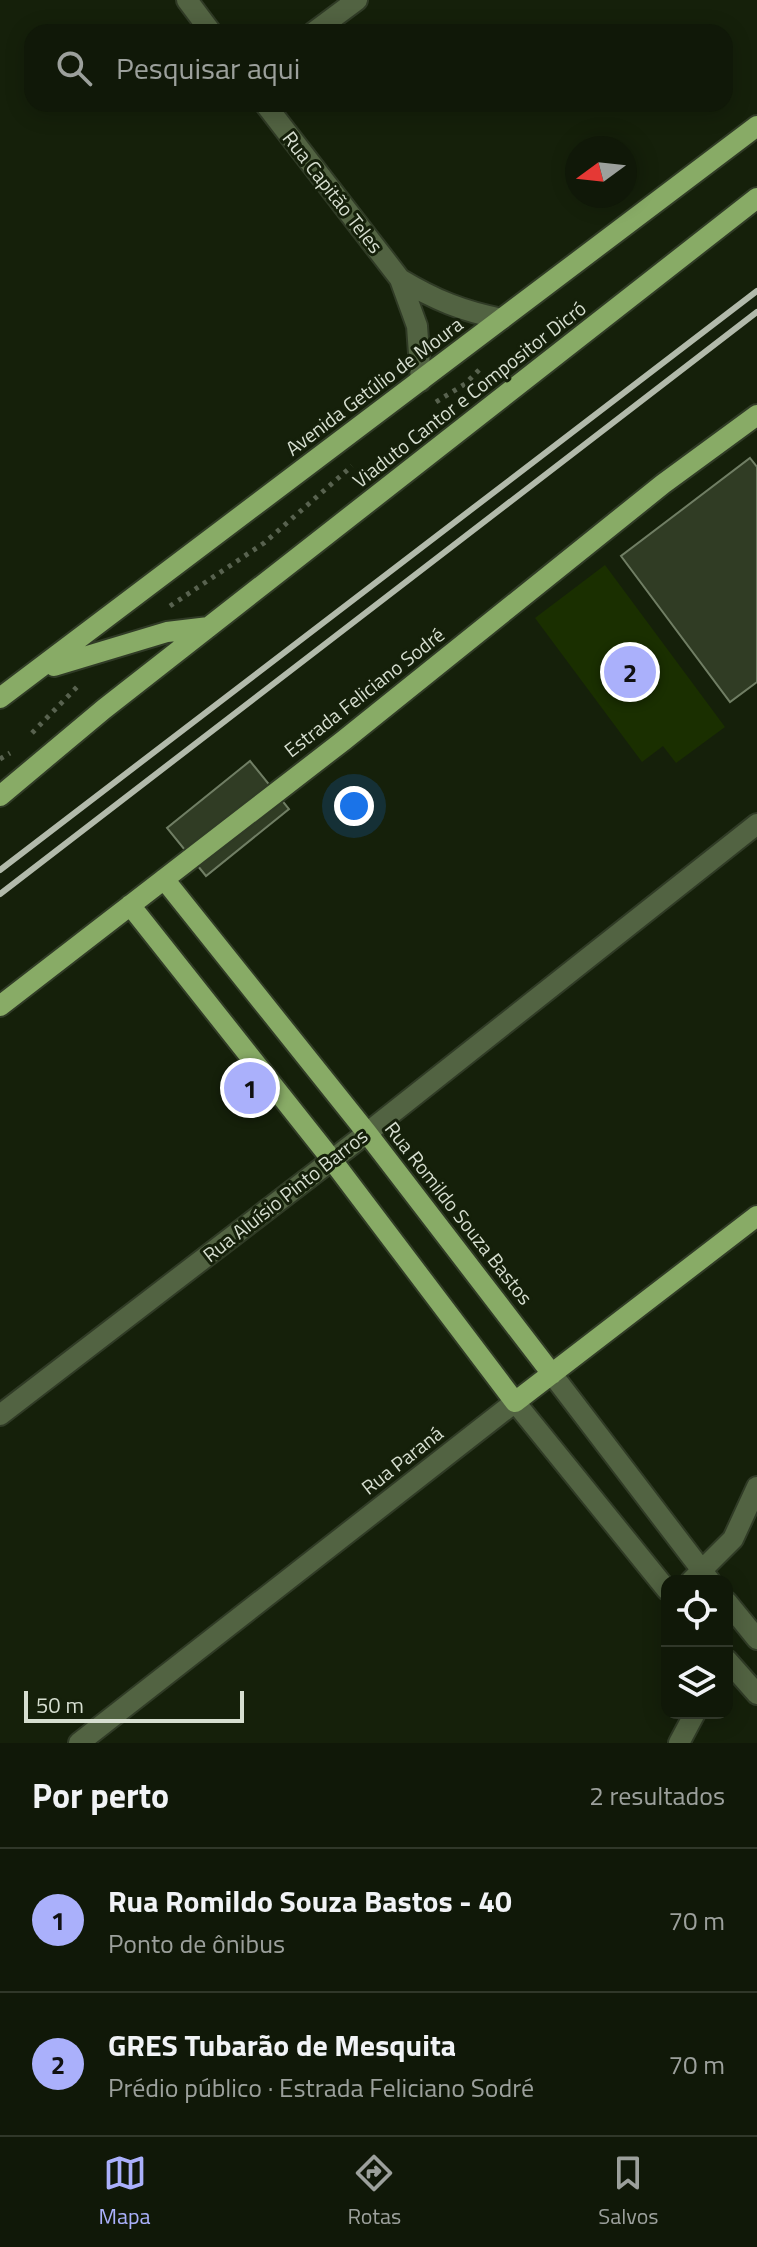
<!DOCTYPE html>
<html lang="pt">
<meta charset="utf-8">
<style>
:root{--surface:#101808;--page:#192112;--text:#f1f3f6;--muted:#9ca09c;--line:#303729;--accent:#aab0fb}
body{margin:0;font-family:"Titillium Web",sans-serif;background:var(--page);color:var(--text)}
.controls{position:absolute;right:24px;bottom:24px;display:grid;overflow:hidden;border-radius:16px;box-shadow:0 4px 20px #0003}
.controls button{width:72px;height:72px;display:grid;place-items:center;padding:0;border:0;border-bottom:2px solid var(--line);background:var(--surface);color:var(--text);font:40px sans-serif}
.compass{position:absolute;left:565px;top:136px;width:72px;height:72px;border-radius:50%;background:var(--surface);box-shadow:0 4px 20px #0003;rotate:255deg}
.scale{position:absolute;left:24px;bottom:20px;width:220px;box-sizing:border-box;padding-left:8px;border:4px solid #d6ded0;border-top:0;font-size:22px;line-height:28px;white-space:nowrap;color:#d6ded0;-webkit-text-stroke:6px #15200a;paint-order:stroke}
.you{position:absolute;left:354px;top:806px;width:28px;height:28px;margin:-20px;border:6px solid #fff;border-radius:50%;background:#1a73e8;box-shadow:0 0 0 12px #1a73e833}
.badge{display:grid;place-items:center;width:52px;height:52px;border-radius:50%;background:var(--accent);color:#111;font-size:26px;font-weight:700}
.pin{position:absolute;translate:-50% -50%;border:4px solid #fff;box-shadow:0 2px 8px #0006}
.list{margin:0;padding:0;list-style:none}
h2{display:flex;justify-content:space-between;align-items:center;height:104px;margin:0;padding:0 32px;font-size:34px}
h2 small{font-size:26px;font-weight:400;color:var(--muted)}
.list li{display:grid;grid-template-columns:52px 1fr auto;gap:24px;align-items:center;box-sizing:border-box;height:144px;padding:0 32px;border-top:2px solid var(--line)}
.list b{display:block;font-size:30px;white-space:nowrap}
.list p{margin:0;font-size:26px;white-space:nowrap;color:var(--muted)}
.list em{font-size:26px;font-style:normal;color:var(--muted)}
.icon{flex:none;width:44px;height:44px;fill:none;stroke:currentColor;stroke-width:2;stroke-linecap:round;stroke-linejoin:round}
.map{position:relative;flex:none;width:757px;height:1743px;overflow:hidden}
.search{position:absolute;background:var(--surface);box-shadow:0 4px 20px #0003;left:24px;right:24px;top:24px;height:88px;display:flex;align-items:center;gap:20px;box-sizing:border-box;padding:0 28px;border-radius:24px;color:var(--muted);font-size:30px}
.sheet{height:392px;background:var(--surface)}
nav{display:flex;justify-content:space-around;align-items:center;box-sizing:border-box;height:112px;border-top:2px solid var(--line);background:var(--surface);font-size:22px;color:var(--muted)}
nav a{display:grid;justify-items:center;gap:4px}
nav .on{color:var(--accent)}
.map>svg:first-child{display:block}
</style>
<div class="map">
<svg width="757" height="1743" viewBox="0 0 757 1743">
<rect width="100%" height="100%" fill="#15200a"/>
<path fill="#1a2f00" d="M 605,565 L 725,727 L 676,763 L 663,746 L 642,762 L 535,618 Z"/>
<path fill="#303c24" stroke="#707e64" stroke-width="2" d="M 750,458 L 757,467 L 757,682 L 730,702 L 621,556 Z
M 250,761 L 289,809 L 206,876 L 167,828 Z"/>
<g fill="none" stroke-linecap="round" stroke-linejoin="round">
<defs>
<path id="minor" d="M 187,0 L 211,32
M 314,32 L 357,0
M 265,104 L 400,279 L 417,326 L 421,381
M 400,279 C 435,300 462,311 502,319
M 552,1374 L 710,1581
M 0,1415 L 367,1133 L 757,824
M 691,1581 L 733,1539 L 757,1487
M 727,1602 L 757,1639
M 727,1660 L 757,1694
M 79,1743 L 515,1402 L 667,1590
M 679,1743 L 695,1713"/>
<path id="major" d="M 54,666 L 167,632 L 209,627
M 0,698 L 757,126
M 0,796 L 104,709 L 757,198
M 164,879 L 367,1133 L 552,1374
M 130,905 L 332,1160 L 515,1402 L 757,1216
M 0,1006 L 343,741 L 663,484 L 757,415"/>
</defs>
<use href="#minor" stroke="#303b26" stroke-width="24"/>
<use href="#major" stroke="#303b26" stroke-width="24"/>
<path stroke="#58624f" stroke-width="5" stroke-dasharray="4 6" stroke-linecap="butt" d="M 436,402 L 465,384 L 482,367
M 170,606 L 264,543 L 352,466
M 32,733 L 78,686
M 0,759 L 10,753"/>
<use href="#minor" stroke="#526342" stroke-width="20"/>
<use href="#major" stroke="#88ab66" stroke-width="20"/>
<path stroke="#b2baab" stroke-width="6" d="M 0,870 L 757,291
M 0,894 L 757,312"/>
</g>
<g text-anchor="middle" dominant-baseline="central" stroke-width="6" stroke-linejoin="round" paint-order="stroke">
<g font-size="20" fill="#d6ded0" stroke="#15200a">
<text transform="translate(333 192) rotate(52)">Rua Capitão Teles</text>
<text transform="translate(374 386) rotate(-37)">Avenida Getúlio de Moura</text>
<text transform="translate(469 394) rotate(-38)">Viaduto Cantor e Compositor Dicró</text>
<text transform="translate(364 692) rotate(-38)">Estrada Feliciano Sodré</text>
<text transform="translate(285 1195) rotate(-38)">Rua Aluísio Pinto Barros</text>
<text transform="translate(459 1213) rotate(52)">Rua Romildo Souza Bastos</text>
<text transform="translate(402 1460) rotate(-38)">Rua Paraná</text>
</g>
</g>
</svg>
<div class="controls">
<button><svg class="icon" aria-label="locate" viewBox="0 0 24 24"><circle cx="12" cy="12" r="6"/><path d="M12 2v4M12 18v4M2 12h4M18 12h4"/></svg></button>
<button><svg class="icon" aria-label="layers" viewBox="0 0 24 24"><path d="M12 4l9 5-9 5-9-5zM3 14l9 5 9-5"/></svg></button>
</div>
<svg class="compass" viewBox="-18 -18 36 36"><path d="M0-13l5 13h-10z" fill="#e53935"/><path d="M0 13l5-13h-10z" fill="#9ca09c"/></svg>
<div class="scale">50 m</div>
<div class="you"></div>
<div class="pin badge" style="left:250px;top:1088px">1</div>
<div class="pin badge" style="left:630px;top:672px">2</div>
<div class="search"><svg class="icon" aria-label="search" viewBox="0 0 24 24"><circle cx="10" cy="10" r="6"/><path d="M15 15l6 6"/></svg>Pesquisar aqui</div>
</div>
<section class="sheet">
<h2>Por perto<small>2 resultados</small></h2>
<ul class="list">
<li><span class="badge">1</span><div><b>Rua Romildo Souza Bastos - 40</b><p>Ponto de ônibus</p></div><em>70 m</em></li>
<li><span class="badge">2</span><div><b>GRES Tubarão de Mesquita</b><p>Prédio público · Estrada Feliciano Sodré</p></div><em>70 m</em></li>
</ul>
</section>
<nav>
<a class="on"><svg class="icon" aria-label="map" viewBox="0 0 24 24"><path d="M3 6l6-2 6 2 6-2v14l-6 2-6-2-6 2zM9 4v14M15 6v14"/></svg>Mapa</a>
<a><svg class="icon" aria-label="directions" viewBox="0 0 24 24"><path d="M12 3l9 9-9 9-9-9zM9 14v-3h6M13 9l2 2-2 2"/></svg>Rotas</a>
<a><svg class="icon" aria-label="saved" viewBox="0 0 24 24"><path d="M7 4h10v16l-5-4-5 4z"/></svg>Salvos</a>
</nav>
